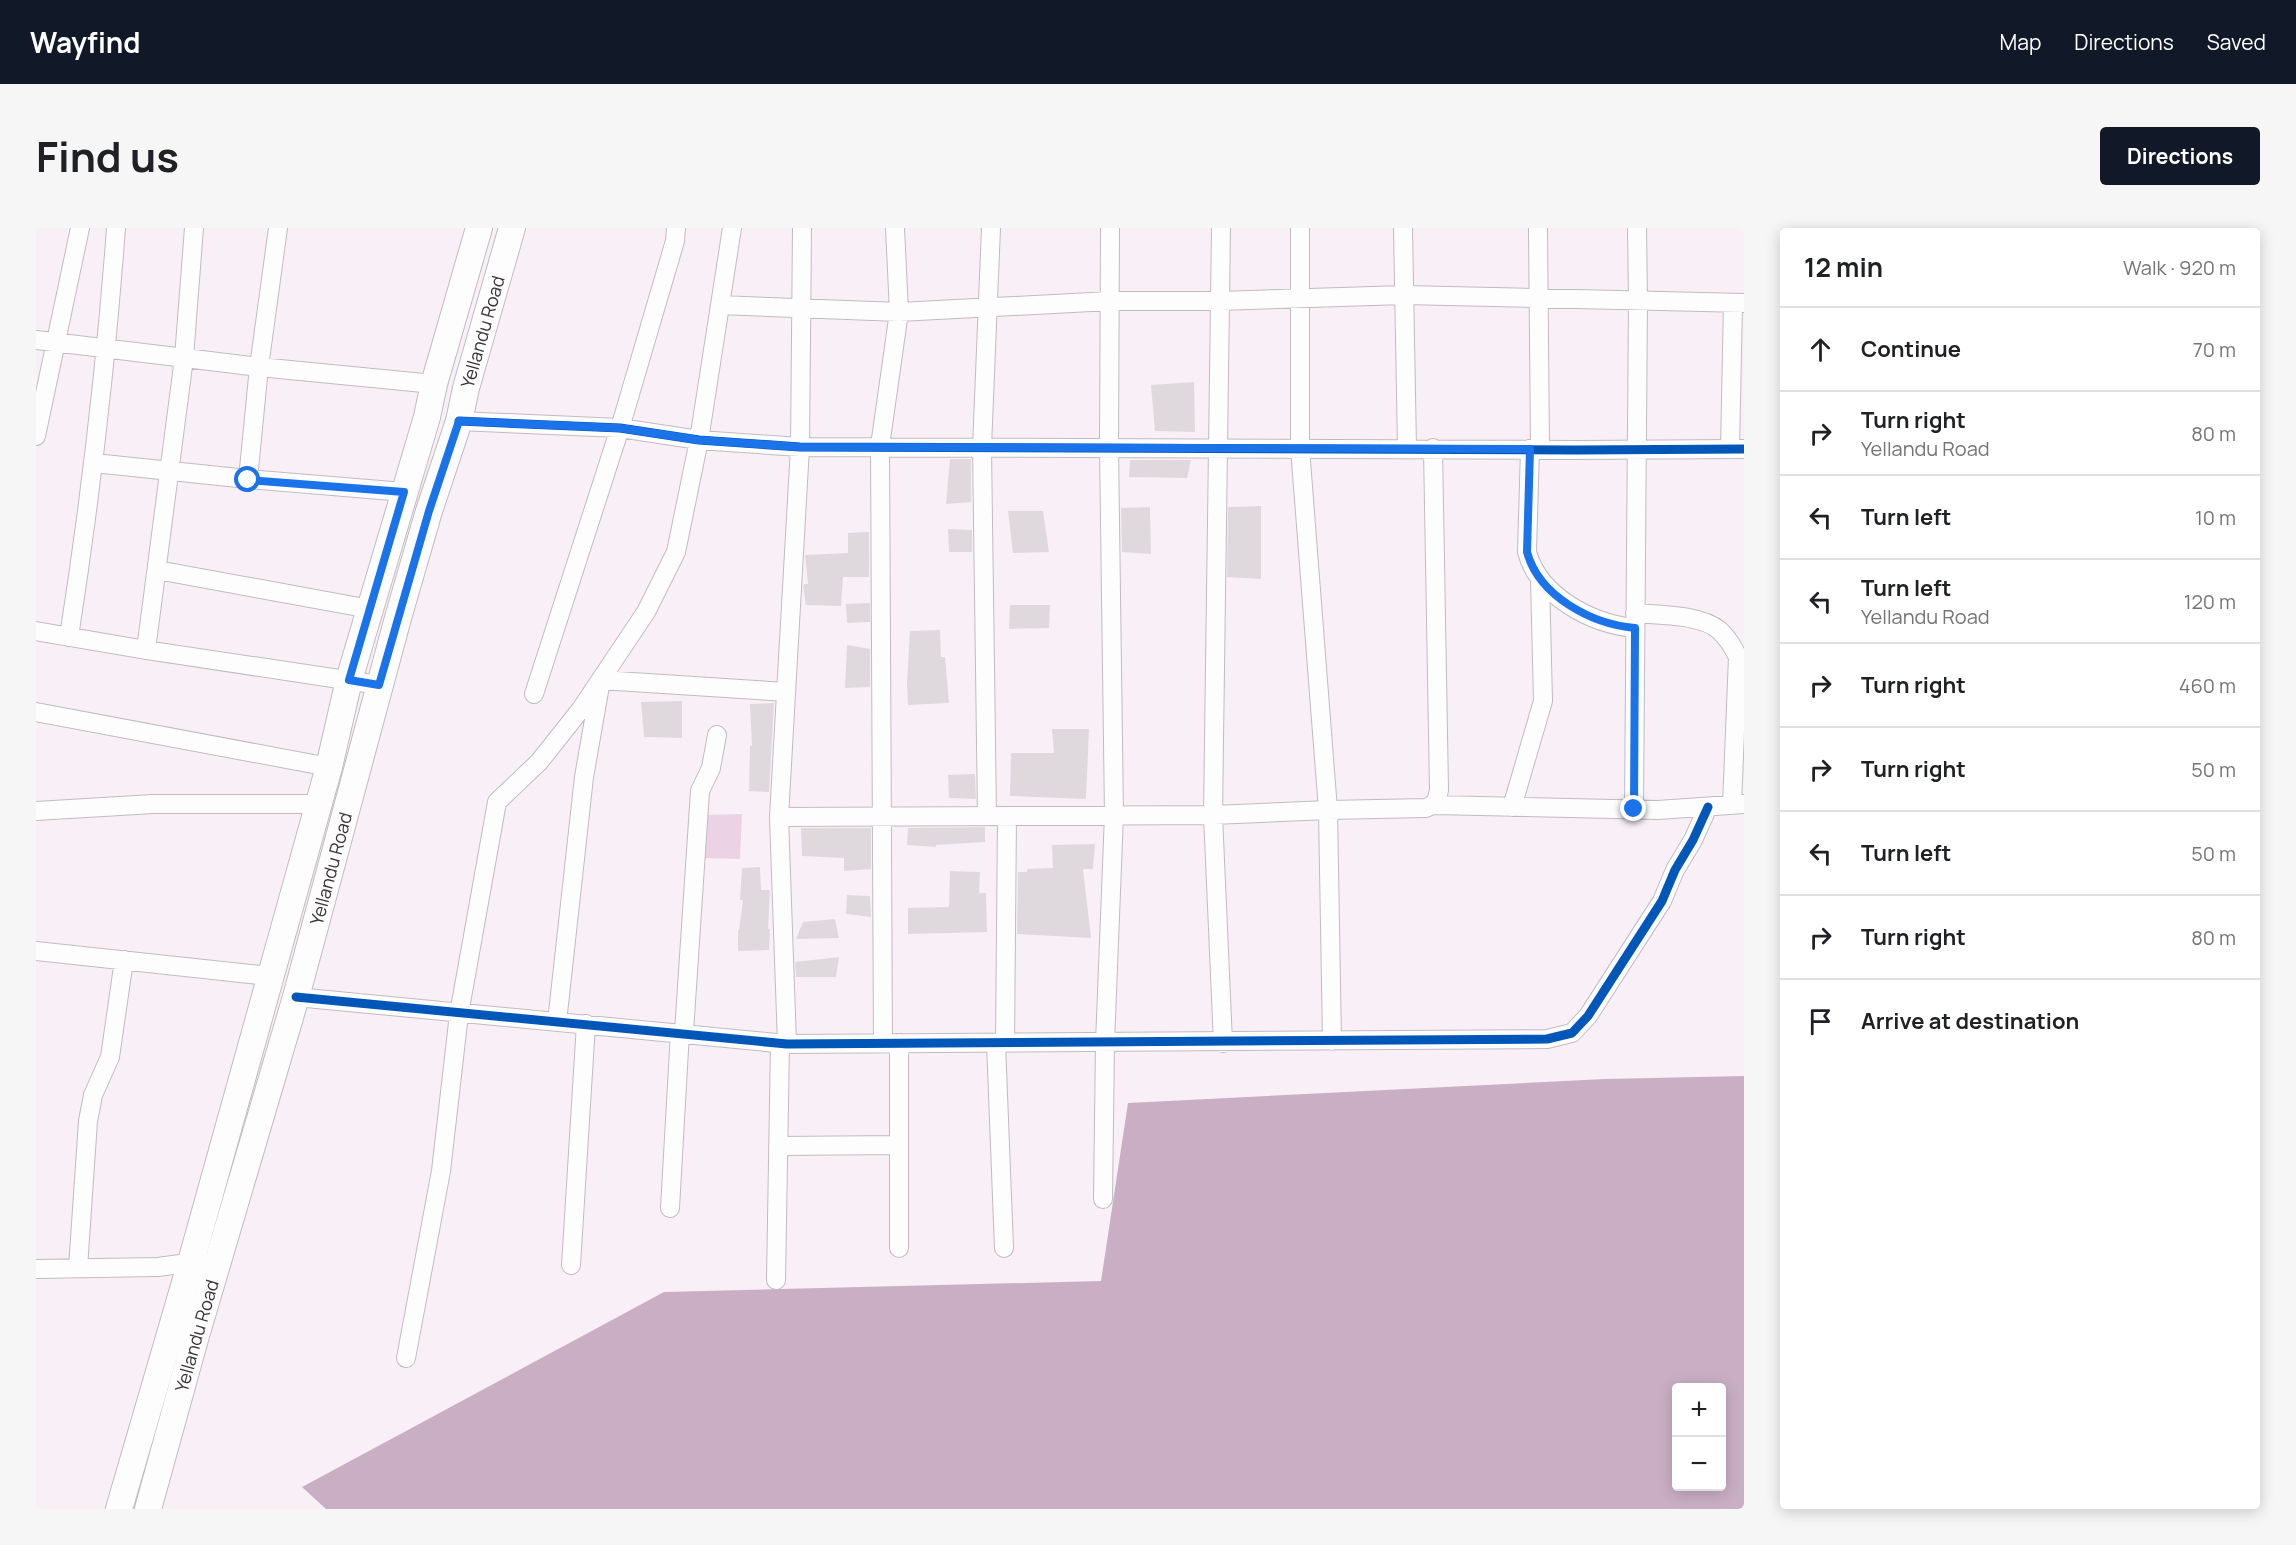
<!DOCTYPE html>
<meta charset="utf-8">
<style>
:root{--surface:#fff;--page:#f6f6f6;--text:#202124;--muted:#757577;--line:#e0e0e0;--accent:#111827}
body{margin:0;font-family:Manrope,sans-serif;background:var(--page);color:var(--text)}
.controls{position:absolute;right:18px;bottom:18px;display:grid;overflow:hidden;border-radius:6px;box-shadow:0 3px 15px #0003}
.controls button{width:54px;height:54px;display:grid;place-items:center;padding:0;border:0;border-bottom:2px solid var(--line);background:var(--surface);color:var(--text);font:30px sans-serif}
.stop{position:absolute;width:18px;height:18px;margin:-14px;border:4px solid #1a73e8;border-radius:50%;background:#fff}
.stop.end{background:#1a73e8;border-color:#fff;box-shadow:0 2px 6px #0008}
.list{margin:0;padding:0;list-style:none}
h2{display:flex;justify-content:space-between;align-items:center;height:78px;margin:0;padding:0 24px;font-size:26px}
h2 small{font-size:20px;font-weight:400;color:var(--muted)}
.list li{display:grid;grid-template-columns:39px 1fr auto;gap:18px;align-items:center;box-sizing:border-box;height:84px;padding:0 24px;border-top:2px solid var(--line)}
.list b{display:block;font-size:22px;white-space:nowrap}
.list p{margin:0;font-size:20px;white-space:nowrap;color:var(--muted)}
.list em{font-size:20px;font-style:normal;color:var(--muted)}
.icon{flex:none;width:33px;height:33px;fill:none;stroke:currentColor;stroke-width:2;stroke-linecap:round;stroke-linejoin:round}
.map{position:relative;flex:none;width:1708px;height:1281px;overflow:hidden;border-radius:6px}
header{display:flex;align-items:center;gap:36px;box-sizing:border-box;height:84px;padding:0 30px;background:var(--accent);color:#fff}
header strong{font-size:28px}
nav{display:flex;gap:33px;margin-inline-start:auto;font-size:21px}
.intro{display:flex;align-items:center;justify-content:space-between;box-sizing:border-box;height:144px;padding:0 36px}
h1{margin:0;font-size:42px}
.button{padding:15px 27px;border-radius:6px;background:var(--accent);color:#fff;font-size:21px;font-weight:700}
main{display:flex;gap:36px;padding:0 36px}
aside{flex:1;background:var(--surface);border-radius:6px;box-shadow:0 3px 15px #0003}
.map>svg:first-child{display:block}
</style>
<header>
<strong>Wayfind</strong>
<nav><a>Map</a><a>Directions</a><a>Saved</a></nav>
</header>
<div class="intro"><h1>Find us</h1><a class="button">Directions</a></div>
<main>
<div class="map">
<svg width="1708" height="1281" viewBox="0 0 1708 1281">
<rect width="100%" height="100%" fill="#f8f0f6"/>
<path fill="#ebd3e5" d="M 706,586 L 704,631 L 667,630 L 669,587 Z"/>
<path fill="#caafc4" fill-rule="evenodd" d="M 1708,848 L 1708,1281 L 290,1281 L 266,1259 L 628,1064 L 1065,1053 L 1092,875 L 1569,851 ZM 1640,1160 L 1686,1160 L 1686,1258 L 1640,1258 Z"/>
<path fill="#dfd9de" d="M 1158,154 L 1159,204 L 1119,203 L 1115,157 Z
M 914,231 L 935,231 L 935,274 L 910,276 Z
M 1094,232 L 1155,232 L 1151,250 L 1093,249 Z
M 1225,278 L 1225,351 L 1191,349 L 1192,279 Z
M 1114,279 L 1115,326 L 1086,324 L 1085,280 Z
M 972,283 L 1007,283 L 1013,324 L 977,325 Z
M 912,301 L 936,302 L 936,324 L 913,324 Z
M 833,304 L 833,349 L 807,349 L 805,378 L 770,377 L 767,358 L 768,356 L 772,356 L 769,327 L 812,325 L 812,305 Z
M 834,375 L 834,394 L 811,395 L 810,376 Z
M 974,377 L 1014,377 L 1013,400 L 973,401 Z
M 904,402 L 905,429 L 909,429 L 913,475 L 872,477 L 871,454 L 874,403 Z
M 811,417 L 834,421 L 834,459 L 809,460 Z
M 646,473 L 646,510 L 608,509 L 605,474 Z
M 738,475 L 733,564 L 713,563 L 714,518 L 716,518 L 714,476 Z
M 1016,501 L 1053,501 L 1050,571 L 974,568 L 975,525 L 1018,525 Z
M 939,546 L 940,571 L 913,570 L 912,547 Z
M 949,599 L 949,614 L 900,617 L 900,619 L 871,617 L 872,600 Z
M 765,600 L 835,600 L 835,641 L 808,643 L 808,630 L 766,628 Z
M 1059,616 L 1057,641 L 1047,641 L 1055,710 L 981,706 L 982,644 L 991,644 L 991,641 L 1017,640 L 1016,617 Z
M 724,639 L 725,662 L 734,662 L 732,701 L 734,701 L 733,722 L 702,723 L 702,702 L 703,702 L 707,672 L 704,672 L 706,640 Z
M 914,643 L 944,644 L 943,665 L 950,665 L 951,704 L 872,706 L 872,680 L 913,679 Z
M 811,667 L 834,668 L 835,689 L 810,686 Z
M 799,691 L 803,710 L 760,711 L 767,694 Z
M 803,729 L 800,749 L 760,749 L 759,734 Z"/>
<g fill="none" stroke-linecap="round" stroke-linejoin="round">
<defs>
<path id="street" d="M 1185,0 L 1177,587 L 1187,815
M 1264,0 L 1264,220 L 1292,582 L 1296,813
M 1367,0 L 1371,220
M 1502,0 L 1504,221
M 684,77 L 863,84 L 1074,73 L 1184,73 L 1368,67 L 1708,75
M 0,112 L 223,139 L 398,156
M 423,193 L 584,200 L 663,212 L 764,219 L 1540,222 L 1708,221
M 0,208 L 44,0
M 1494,221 L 1491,324 C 1503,368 1555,396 1599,400
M 1694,221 L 1697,75
M 58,235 L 212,251 L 368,264
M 212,251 L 223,139 L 242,0
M 121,342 L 334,381
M 1599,385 C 1622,387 1664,386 1683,402 C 1691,409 1697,419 1702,429 L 1696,577
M 0,403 L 110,422 L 343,457
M 33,409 C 54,273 70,137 80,0
M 110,422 L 148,130 L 158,0
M 498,466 L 584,200 L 639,13 L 640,0
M 0,484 L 293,539
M 1397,577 L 1622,582 L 1708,576
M 1476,579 L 1507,473 L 1504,351
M 1598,581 L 1602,73 L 1601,0
M 0,583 L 117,576 L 282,576
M 951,588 L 946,219 L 955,0
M 743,589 L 1177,587 L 1292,582 L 1390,580 C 1400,576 1401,572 1403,562 L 1397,220
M 0,723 L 233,748
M 260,769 L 751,816 L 1511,811 L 1536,805 L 1552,788 L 1626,673 L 1639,642 L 1657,612 L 1672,579
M 521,794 L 548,549 L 565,452 L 750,464
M 648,804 L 664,563 L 675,540 L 681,507
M 847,815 L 844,218 L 863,84 L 859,0
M 960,815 L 968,1020
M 969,815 L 971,588
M 751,816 L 743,589 L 764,219 L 766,0
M 742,918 L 863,917
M 1067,971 L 1069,815 L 1078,587 L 1073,219 L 1074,0
M 634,980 L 644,804
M 863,1020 L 863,815
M 535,1037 L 550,796
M 42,1040 L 52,893 L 57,867 L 74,829 L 88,732
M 0,1041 L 122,1039 L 166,1033
M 740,1052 L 744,815
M 370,1130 L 405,943 L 423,786 L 461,574 L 503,534 L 545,481 L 610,384 L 640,324 L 663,212 L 696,0"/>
<g id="secondary">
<path d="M 83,1281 L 155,1034 L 293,539 L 313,452 L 391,189 L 398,156 L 443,0"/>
<path id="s1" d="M 112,1281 L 159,1111 L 260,769 L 362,390 L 393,283 L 423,193 L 430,160 L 476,0"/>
</g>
</defs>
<use href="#street" stroke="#c1bbc0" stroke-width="20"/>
<use href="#secondary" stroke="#c1bbc0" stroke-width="28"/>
<use href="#street" stroke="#fefdfe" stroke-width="18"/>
<use href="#secondary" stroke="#fefdfe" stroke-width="26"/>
<defs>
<path id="cycleway" d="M 423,193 L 584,200 L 663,212 L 764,219 L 1540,222 L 1708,221
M 260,769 L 751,816 L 1511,811 L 1536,805 L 1552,788 L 1626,673 L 1639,642 L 1657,612 L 1672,579"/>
</defs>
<use href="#cycleway" stroke="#fff" stroke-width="13"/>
<use href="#cycleway" stroke="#0057b8" stroke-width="9"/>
</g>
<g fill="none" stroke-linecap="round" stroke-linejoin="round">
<path stroke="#1a73e8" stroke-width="8" d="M 212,252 L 368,264 L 313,452 L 343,457 L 393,283 L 423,193 L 584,200 L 663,212 L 764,219 L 1494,221 L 1491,324 C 1503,368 1555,396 1599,400 L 1598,581"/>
</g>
<g text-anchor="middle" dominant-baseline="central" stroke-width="6" stroke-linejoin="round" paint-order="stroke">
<g font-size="18" fill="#393337" stroke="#fff">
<text stroke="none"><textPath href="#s1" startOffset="1224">Yellandu Road</textPath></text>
<text stroke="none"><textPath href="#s1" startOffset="666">Yellandu Road</textPath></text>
<text stroke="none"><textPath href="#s1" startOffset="180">Yellandu Road</textPath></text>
</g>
</g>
</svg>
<div class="controls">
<button>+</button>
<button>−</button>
</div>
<div class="stop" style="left:212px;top:252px"></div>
<div class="stop end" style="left:1598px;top:581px"></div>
</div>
<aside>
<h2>12 min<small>Walk · 920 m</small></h2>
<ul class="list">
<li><svg class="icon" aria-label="ahead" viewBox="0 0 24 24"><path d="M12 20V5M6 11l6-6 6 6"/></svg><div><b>Continue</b></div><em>70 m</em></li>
<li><svg class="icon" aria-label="right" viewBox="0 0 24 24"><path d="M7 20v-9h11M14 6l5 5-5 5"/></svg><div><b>Turn right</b><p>Yellandu Road</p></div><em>80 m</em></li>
<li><svg class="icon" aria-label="left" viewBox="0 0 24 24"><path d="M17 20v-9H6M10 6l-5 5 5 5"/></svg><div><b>Turn left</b></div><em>10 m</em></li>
<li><svg class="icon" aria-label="left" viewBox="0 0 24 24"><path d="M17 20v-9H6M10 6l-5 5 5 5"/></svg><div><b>Turn left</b><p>Yellandu Road</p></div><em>120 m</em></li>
<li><svg class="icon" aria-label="right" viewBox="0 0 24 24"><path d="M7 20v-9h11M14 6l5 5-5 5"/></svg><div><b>Turn right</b></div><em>460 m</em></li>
<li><svg class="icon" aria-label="right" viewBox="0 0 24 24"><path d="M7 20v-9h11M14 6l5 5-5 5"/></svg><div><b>Turn right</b></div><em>50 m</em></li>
<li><svg class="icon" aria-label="left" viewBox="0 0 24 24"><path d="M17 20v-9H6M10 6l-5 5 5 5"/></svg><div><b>Turn left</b></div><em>50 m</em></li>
<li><svg class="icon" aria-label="right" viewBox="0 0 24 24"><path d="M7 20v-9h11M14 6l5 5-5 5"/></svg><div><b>Turn right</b></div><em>80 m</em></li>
<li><svg class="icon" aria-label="arrive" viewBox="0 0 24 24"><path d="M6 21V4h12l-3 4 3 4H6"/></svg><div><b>Arrive at destination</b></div></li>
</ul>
</aside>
</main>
